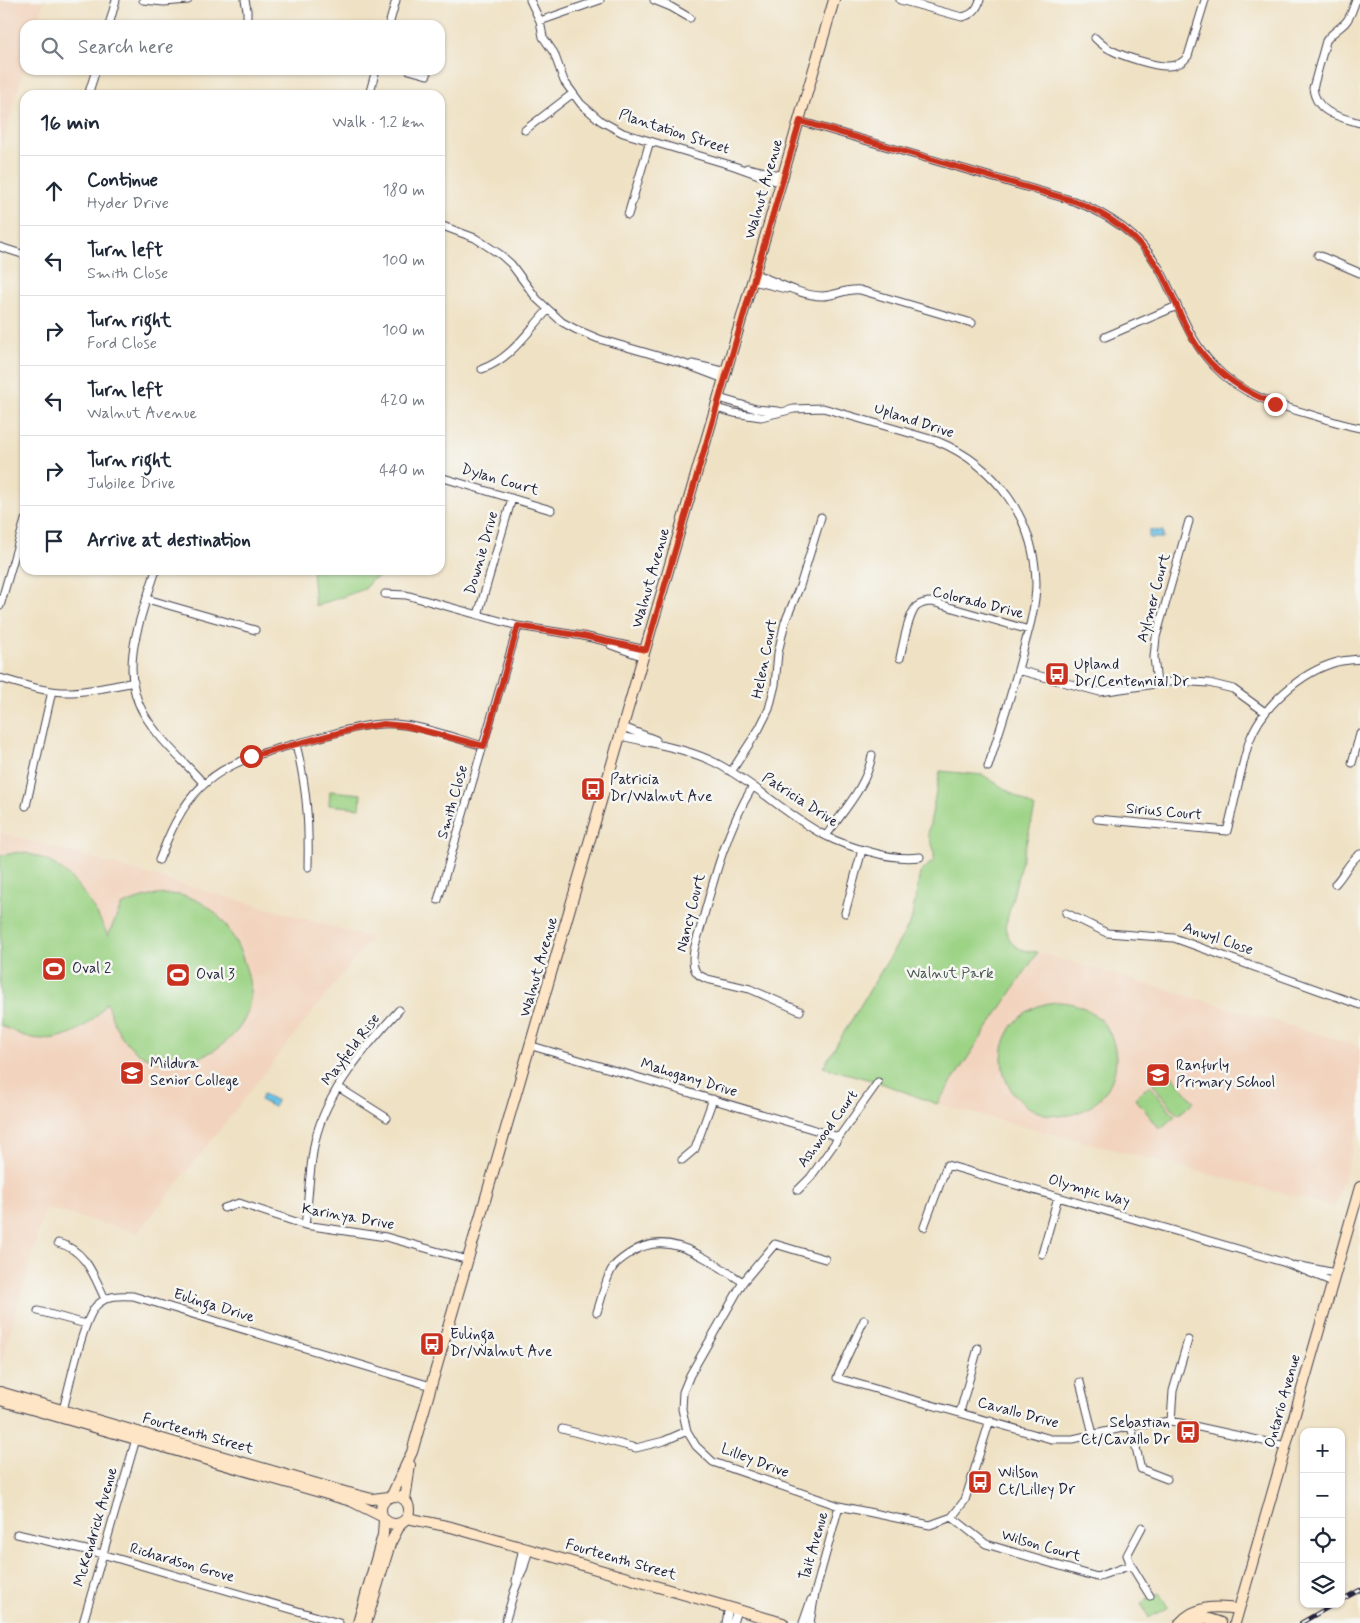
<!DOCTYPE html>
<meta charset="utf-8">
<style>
:root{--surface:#fff;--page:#f6f6f7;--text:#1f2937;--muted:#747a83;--line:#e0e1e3}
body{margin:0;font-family:Mynerve,sans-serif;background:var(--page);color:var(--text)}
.controls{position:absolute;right:15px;bottom:15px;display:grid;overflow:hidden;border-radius:10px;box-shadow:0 1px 4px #0004}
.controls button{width:45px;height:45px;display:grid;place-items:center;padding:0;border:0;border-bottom:1px solid var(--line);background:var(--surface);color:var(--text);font:25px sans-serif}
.stop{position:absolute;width:15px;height:15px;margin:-11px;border:4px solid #c8321e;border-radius:50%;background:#fff}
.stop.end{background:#c8321e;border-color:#fff;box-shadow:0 1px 5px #0008}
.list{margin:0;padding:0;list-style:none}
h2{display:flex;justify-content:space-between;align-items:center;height:65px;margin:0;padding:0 20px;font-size:21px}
h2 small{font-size:16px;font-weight:400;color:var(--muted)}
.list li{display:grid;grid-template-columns:32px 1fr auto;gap:15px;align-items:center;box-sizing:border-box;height:70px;padding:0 20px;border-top:1px solid var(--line)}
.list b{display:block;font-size:19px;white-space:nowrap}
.list p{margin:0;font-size:16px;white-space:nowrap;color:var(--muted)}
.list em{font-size:16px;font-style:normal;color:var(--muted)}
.icon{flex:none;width:28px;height:28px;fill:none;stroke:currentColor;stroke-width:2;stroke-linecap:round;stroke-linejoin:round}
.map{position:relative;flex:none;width:1360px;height:1623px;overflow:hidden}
.search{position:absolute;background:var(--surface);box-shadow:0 1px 4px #0004;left:20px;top:20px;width:425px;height:55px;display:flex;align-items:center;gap:12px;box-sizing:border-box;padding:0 18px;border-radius:15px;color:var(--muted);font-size:19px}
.panel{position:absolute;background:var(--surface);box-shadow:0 1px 4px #0004;left:20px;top:90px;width:425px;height:485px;border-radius:15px}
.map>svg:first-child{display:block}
</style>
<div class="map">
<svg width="1360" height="1623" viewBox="0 0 1360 1623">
<defs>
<pattern id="water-waves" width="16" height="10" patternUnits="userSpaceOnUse" patternTransform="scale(1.25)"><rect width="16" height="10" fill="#69c3e6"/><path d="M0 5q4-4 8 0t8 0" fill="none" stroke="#5ba7c6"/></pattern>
</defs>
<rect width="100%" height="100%" fill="#f6f6f2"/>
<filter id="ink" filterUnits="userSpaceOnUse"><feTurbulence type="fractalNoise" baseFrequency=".02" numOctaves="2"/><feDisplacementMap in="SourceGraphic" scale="10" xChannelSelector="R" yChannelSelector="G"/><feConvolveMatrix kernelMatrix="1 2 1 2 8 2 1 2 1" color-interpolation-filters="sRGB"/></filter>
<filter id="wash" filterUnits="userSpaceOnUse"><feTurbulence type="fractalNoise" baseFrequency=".0096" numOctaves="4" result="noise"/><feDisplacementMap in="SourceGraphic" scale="20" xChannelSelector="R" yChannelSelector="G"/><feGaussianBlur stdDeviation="1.12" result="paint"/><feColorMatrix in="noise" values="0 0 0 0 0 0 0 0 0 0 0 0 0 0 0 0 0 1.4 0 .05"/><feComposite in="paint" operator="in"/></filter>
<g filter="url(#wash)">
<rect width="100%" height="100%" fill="#efe1c3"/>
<path fill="#f2d4be" d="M 0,0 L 44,0 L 37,25 L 25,25 L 25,66 L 0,152 Z
M 0,832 L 371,938 L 138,1233 L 45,1208 L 0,1368 Z
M 1038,952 L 1360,1046 L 1360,1123 L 1335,1207 L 937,1104 Z"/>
<path fill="#9cd385" stroke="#5f7a60" d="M 312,570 L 377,570 L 380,576 L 371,580 L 365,589 L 315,606 Z
M 940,771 L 983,775 L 1035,808 L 1005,928 C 1012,948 1017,950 1038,952 L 937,1104 L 878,1082 L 823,1067 L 911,922 L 920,873 L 934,860 L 934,850 L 928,834 Z
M 330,791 L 361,794 L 360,808 L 329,805 Z
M 18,852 C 65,857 90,897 108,936 L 121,906 C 180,879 221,899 243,959 C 250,979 254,998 245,1018 C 237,1034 223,1046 207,1054 C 171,1071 135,1063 116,1027 C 112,1019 109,1010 106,1002 C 93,1027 62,1043 33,1038 C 21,1036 11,1030 0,1025 L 0,856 Z
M1002 1059a57 57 0 1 1 114 0a57 57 0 1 1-114 0Z
M 1169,1071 L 1194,1102 L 1178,1115 L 1153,1084 Z
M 1150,1085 L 1175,1116 L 1160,1129 L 1135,1098 Z
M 1159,1593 L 1168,1607 L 1149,1618 L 1141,1603 Z"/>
<path fill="url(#water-waves)" stroke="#467290" d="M 1149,530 L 1163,531 L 1163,538 L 1149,538 Z
M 263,1094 L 277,1101 L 274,1107 L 260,1100 Z"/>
</g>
<g filter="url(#ink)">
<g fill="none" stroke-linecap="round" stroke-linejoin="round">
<defs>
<path id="street" d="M 143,0 L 164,2 L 188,0
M 245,0 L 247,10 L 247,25
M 530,0 L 540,21 L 543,37 L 554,53 L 564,81 L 581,104 L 601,121 L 623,133 L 734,166 L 781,183
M 654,0 L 671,7 L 690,18
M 900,0 L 962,17 C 972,15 977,10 980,0
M 1356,0 C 1353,8 1351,17 1345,23 C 1338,30 1331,33 1326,41 L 1313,88 C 1316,113 1339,117 1360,123
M 540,21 L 600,0
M 109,25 L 116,0
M 389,25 L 396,0
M 1095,38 C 1100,43 1105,47 1111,50 C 1122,56 1156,67 1168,66 C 1176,66 1183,63 1188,56 L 1205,0
M 409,70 L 427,75
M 88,95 L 96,70
M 369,95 L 376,70
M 799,121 L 1074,201 C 1108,214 1140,236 1159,268 C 1178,302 1187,339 1215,367 C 1241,395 1277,405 1312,415 C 1328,420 1344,425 1360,428
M 525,130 L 572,94
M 747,168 L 784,176
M 628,215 L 650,141
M 440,225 L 475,238 L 501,255 L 511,264 L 537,299 L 562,322 L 575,329 L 599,339 L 682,363 L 724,379
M 0,247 L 25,255
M 1318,255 L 1360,273
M 755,274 C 775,281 801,296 822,296 C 835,296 847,288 860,290 L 972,323
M 753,281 L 786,289
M 1105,337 L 1177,306
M 692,364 L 727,372
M 482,369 C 511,359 528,331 548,310
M 719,398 L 756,409 L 778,411
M 716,408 L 734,413 L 761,417 L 794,409 L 823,408 L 937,441 C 995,465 1035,518 1036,583 C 1036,604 1030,626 1024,647 C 1014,687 1001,727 988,767
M 440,477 L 551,510
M 156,570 C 142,615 117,669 144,714 C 159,740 184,761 204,784
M 385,594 L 406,595 L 518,626 L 583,636 L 646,650
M 147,599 L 255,630
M 0,606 L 25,520
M 478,615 L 512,498
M 611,645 L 644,657
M 900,658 C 903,645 908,616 916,607 C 921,603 926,602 932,602 L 1029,630
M 1018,670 L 1100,692 L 1176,681 L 1209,683 L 1233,689 L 1265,712
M 0,678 C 23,685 48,693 72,692 C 93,691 113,686 134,682
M 1157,684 L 1154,657 L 1156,637 L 1189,521
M 623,727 L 656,740
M 621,736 C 653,744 686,748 716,763 C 755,783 786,815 824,835 C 839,843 855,848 871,852 C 888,857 902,859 920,857
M 296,744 C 307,789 309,821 308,867
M 1352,763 L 1360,734
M 731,772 L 759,729 L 769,709 L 775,685 L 778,653 L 785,622 L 800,586 L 821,517
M 753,786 C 727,829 714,878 701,926 C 698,938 689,957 695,970 C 697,975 702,977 707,979 L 750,989 L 800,1011
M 26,806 L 52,691
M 1097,819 L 1227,831 C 1235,802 1240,771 1249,742 C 1261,707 1301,672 1337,662 C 1345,660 1353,660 1360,659
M 826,836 C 843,811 867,786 872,755
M 159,860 C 165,846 170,831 178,818 C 207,763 258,754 314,739 C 340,732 368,722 395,724 C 424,726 456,739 484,746
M 1335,884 C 1344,875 1349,861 1360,854
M 438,900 L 518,626
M 845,913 L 862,850
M 1066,913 L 1107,933 L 1174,938 L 1360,1005
M 532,1046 L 839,1137
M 338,1087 L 387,1118
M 682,1160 L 695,1149 L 713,1099
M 798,1190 L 810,1178 L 878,1082
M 224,1208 L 239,1203 L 305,1225 L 386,1237 L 468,1260
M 305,1225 C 309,1198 309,1169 315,1141 C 326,1092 366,1046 399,1010
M 924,1227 L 947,1165 L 1286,1263 L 1333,1282
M 58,1243 C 86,1250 94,1276 105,1299
M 1042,1254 L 1058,1197
M 825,1259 L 775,1244 L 743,1282 L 690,1375 L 683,1392 L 682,1409 L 687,1431 L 696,1446 L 713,1462 L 839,1506 L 930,1525 L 952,1517 L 965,1500 L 990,1420
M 1301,1266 L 1335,1273
M 38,1311 L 86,1324
M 597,1312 C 601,1301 606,1278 612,1269 C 615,1263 623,1258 629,1254 C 668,1226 709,1261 743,1282
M 864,1320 L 837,1378 L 1051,1439 L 1073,1439 L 1131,1426 L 1171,1421 L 1286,1446
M 1080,1382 L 1093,1434
M 63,1410 C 69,1388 83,1318 97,1305 C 108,1295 119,1295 133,1296 L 431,1386
M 960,1412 L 978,1348
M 1171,1421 L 1173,1391 L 1188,1340
M 1131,1426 L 1141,1469 L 1167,1479
M 562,1429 L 636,1448 L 664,1441 L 687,1431
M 952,1517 L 986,1544 L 1097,1577 L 1131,1565
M 1142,1527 L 1127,1555 L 1131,1565 L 1150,1596
M 17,1534 L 95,1552 L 339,1623
M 516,1581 L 523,1547
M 83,1623 L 136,1439
M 505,1623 L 514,1592 L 524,1567 L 529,1549
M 726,1623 L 729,1607
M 733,1623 L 737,1610
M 803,1623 L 811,1600
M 810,1623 L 815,1593 L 839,1506"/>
<path id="secondary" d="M 0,1392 L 345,1492 L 372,1499 L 389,1497
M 0,1400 L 351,1501 L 383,1517
M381 1510a14 14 0 1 1 28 0a14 14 0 1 1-28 0Z
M 391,1497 L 412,1452 L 431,1386 L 834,0
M 405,1500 L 410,1465
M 407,1518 L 451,1527 L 783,1623
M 358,1623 L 383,1535 L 384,1519
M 366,1623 L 390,1544 L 401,1523
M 1180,1623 C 1196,1605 1216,1606 1239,1609
M 1183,1623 L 1206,1618 L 1221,1623
M 1235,1623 L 1360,1187"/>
</defs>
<use href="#street" stroke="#413f4f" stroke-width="9"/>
<use href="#secondary" stroke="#413f4f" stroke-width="12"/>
<use href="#street" stroke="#fff" stroke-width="7"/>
<use href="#secondary" stroke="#fde5c5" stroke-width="10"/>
<defs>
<path id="rail" d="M 1341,1600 L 1360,1590
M 1301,1623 L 1334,1604"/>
</defs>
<use href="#rail" stroke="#22223b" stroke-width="4.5"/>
<use href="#rail" stroke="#f6f6f2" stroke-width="2.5" stroke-dasharray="8" stroke-linecap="butt"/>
</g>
</g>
<g fill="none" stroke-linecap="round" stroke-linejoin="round" filter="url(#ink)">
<path stroke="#c8321e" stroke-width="6" d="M 251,756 L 357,728 L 384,724 L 406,726 L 484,746 L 518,626 L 583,636 L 646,650 L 800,121 L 1074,201 C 1116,217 1149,245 1168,286 C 1179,310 1187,334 1203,354 C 1222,378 1247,393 1275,404"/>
</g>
<defs>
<symbol id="bus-square" viewBox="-11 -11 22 22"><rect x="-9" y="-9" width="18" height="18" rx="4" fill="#c8321e" stroke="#f6f6f2"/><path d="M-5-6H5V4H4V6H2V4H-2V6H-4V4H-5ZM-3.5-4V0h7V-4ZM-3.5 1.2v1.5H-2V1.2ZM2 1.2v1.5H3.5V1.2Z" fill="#fff"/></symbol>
<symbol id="stadium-square" viewBox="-11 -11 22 22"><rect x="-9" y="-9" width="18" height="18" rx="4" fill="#c8321e" stroke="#f6f6f2"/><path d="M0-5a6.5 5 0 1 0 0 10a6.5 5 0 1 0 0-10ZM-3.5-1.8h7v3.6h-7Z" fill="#fff"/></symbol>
<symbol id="school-square" viewBox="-11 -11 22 22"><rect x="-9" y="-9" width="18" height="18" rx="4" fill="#c8321e" stroke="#f6f6f2"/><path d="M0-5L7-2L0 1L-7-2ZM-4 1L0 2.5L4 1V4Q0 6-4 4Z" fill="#fff"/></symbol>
</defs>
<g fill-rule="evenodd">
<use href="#bus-square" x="1043" y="660" width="28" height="28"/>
<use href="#bus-square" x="579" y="775" width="28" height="28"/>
<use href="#stadium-square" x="40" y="955" width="28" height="28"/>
<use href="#stadium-square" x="164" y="961" width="28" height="28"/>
<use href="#school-square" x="118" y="1059" width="28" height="28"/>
<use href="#school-square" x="1144" y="1061" width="28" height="28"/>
<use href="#bus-square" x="418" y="1330" width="28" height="28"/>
<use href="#bus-square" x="1174" y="1418" width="28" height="28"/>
<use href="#bus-square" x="966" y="1468" width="28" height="28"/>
</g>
<g text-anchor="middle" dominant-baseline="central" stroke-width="5" stroke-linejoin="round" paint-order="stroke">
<g font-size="15" fill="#22223b" stroke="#f6f6f2">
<text transform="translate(674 132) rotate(18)">Plantation Street</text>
<text transform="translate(764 189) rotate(-74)">Walnut Avenue</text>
<text transform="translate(914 421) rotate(18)">Upland Drive</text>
<text transform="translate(500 480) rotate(16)">Dylan Court</text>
<text transform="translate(482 553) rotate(-74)">Downie Drive</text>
<text transform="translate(651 578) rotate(-74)">Walnut Avenue</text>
<text transform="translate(1154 598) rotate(-75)">Aylmer Court</text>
<text transform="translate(978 603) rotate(14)">Colorado Drive</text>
<text transform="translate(765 659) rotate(-79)">Helen Court</text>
<text transform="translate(800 800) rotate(33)">Patricia Drive</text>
<text transform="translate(453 802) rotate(-74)">Smith Close</text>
<text transform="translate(1164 812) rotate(5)">Sirius Court</text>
<text transform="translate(691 913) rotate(-76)">Nancy Court</text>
<text transform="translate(1218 939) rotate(19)">Anwyl Close</text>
<text transform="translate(539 967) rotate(-74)">Walnut Avenue</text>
<text transform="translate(351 1050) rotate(-53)">Mayfield Rise</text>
<text transform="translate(689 1078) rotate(17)">Mahogany Drive</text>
<text transform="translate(828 1129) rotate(-54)">Ashwood Court</text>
<text transform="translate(1089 1191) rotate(16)">Olympic Way</text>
<text transform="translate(348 1217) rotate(10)">Karinya Drive</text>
<text transform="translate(214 1306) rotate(17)">Eulinga Drive</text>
<text transform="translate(1283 1401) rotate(-74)">Ontario Avenue</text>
<text transform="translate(1018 1413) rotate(15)">Cavallo Drive</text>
<text transform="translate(198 1434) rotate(16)">Fourteenth Street</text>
<text transform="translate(755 1461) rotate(21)">Lilley Drive</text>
<text transform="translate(96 1527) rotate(-74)">McKendrick Avenue</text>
<text transform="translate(814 1546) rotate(-74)">Tait Avenue</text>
<text transform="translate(1041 1546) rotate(16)">Wilson Court</text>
<text transform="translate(621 1560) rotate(16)">Fourteenth Street</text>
<text transform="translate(182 1563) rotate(16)">Richardson Grove</text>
</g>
<g font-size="15" fill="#22223b" stroke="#f6f6f2" text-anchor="start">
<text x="1074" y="665">Upland<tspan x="1074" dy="17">Dr/Centennial Dr</tspan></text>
<text x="610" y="780">Patricia<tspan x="610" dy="17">Dr/Walnut Ave</tspan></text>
<text x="72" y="969">Oval 2</text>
<text x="196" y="975">Oval 3</text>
<text x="150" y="1064">Mildura<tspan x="150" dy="17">Senior College</tspan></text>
<text x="1176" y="1066">Ranfurly<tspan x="1176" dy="17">Primary School</tspan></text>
<text x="450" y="1335">Eulinga<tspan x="450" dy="17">Dr/Walnut Ave</tspan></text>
<text x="1170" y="1423" text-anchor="end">Sebastian<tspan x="1170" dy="17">Ct/Cavallo Dr</tspan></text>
<text x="998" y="1473">Wilson<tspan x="998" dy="17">Ct/Lilley Dr</tspan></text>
</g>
<g font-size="15" fill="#475751" stroke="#f6f6f2">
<text x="950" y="974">Walnut Park</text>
</g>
</g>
</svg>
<div class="controls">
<button>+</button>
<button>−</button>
<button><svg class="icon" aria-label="locate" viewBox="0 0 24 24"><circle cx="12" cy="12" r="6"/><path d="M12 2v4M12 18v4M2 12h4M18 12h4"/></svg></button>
<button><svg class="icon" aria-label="layers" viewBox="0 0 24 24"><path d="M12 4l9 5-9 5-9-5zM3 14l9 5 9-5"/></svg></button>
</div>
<div class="stop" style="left:251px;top:756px"></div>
<div class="stop end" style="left:1275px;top:404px"></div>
<div class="search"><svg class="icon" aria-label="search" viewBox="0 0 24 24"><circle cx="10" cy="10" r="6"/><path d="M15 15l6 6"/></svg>Search here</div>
<section class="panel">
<h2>16 min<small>Walk · 1.2 km</small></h2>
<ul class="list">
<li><svg class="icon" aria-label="ahead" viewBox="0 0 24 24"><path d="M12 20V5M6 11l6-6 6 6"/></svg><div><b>Continue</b><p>Hyder Drive</p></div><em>180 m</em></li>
<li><svg class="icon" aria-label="left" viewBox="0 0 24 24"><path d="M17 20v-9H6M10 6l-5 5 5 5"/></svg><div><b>Turn left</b><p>Smith Close</p></div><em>100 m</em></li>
<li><svg class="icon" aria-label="right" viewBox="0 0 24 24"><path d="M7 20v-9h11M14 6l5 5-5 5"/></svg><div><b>Turn right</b><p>Ford Close</p></div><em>100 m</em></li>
<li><svg class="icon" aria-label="left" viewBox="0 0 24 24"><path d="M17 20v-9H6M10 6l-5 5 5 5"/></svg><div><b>Turn left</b><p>Walnut Avenue</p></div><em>420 m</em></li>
<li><svg class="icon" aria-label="right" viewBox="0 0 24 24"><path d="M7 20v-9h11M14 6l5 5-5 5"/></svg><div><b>Turn right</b><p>Jubilee Drive</p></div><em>440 m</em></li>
<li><svg class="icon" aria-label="arrive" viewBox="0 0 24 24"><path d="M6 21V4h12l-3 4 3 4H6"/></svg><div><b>Arrive at destination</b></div></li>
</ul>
</section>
</div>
